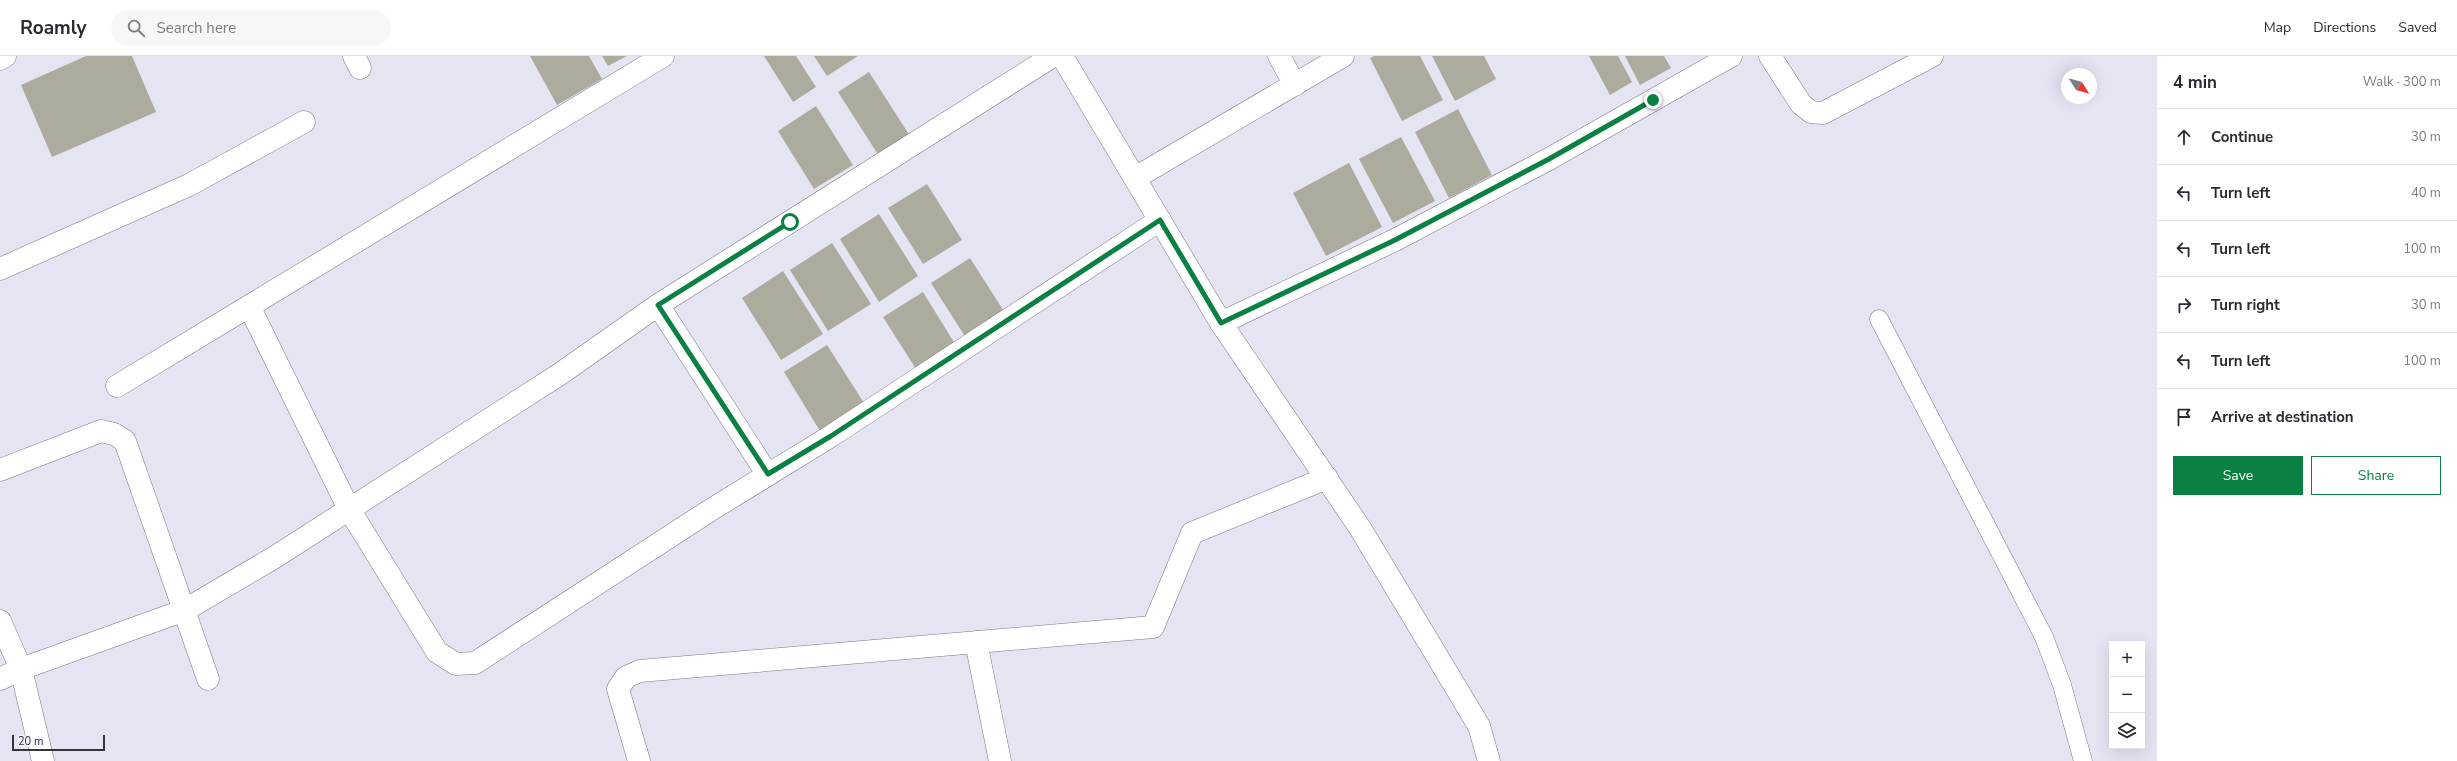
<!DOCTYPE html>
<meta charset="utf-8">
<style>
:root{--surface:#fff;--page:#f7f7f7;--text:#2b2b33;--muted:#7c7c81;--line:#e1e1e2;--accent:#0b8043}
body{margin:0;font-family:"Nunito Sans",sans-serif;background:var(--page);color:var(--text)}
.controls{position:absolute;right:12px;bottom:12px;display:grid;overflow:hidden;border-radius:0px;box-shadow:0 4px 16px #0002}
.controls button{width:36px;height:36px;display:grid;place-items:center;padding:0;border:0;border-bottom:1px solid var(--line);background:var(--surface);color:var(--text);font:20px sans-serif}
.compass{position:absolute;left:2061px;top:12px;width:36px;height:36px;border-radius:50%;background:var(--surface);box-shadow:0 4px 16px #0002;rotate:127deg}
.scale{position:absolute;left:12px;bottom:10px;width:93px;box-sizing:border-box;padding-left:4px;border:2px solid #343439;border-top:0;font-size:11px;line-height:14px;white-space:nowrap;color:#343439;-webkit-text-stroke:3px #f3f2fd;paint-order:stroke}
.stop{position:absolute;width:12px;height:12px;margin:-9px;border:3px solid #0b8043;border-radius:50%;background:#fff}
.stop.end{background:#0b8043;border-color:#fff;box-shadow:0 1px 4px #0008}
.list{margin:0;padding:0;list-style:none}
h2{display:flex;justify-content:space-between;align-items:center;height:52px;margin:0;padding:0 16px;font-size:17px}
h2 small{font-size:13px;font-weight:400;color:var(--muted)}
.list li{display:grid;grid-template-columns:26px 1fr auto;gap:12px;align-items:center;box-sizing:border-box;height:56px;padding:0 16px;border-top:1px solid var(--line)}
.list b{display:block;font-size:15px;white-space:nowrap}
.list em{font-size:13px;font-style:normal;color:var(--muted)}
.actions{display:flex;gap:8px;padding:12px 16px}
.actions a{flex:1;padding:9px 0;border:1px solid var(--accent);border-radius:0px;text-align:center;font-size:14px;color:var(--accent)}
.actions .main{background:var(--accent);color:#fff}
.icon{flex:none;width:22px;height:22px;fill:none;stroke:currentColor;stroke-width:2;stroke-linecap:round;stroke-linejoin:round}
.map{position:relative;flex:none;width:2157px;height:705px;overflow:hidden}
header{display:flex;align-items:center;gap:24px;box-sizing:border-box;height:56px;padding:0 20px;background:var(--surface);border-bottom:1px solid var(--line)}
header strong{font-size:19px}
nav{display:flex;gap:22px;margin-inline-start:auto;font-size:14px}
.search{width:280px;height:36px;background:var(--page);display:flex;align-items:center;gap:10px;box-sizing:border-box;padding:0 14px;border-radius:22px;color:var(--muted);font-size:15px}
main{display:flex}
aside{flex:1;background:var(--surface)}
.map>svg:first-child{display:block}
</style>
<header>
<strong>Roamly</strong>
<div class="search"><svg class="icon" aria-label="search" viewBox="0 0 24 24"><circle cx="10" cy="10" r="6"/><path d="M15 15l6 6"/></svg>Search here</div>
<nav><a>Map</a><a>Directions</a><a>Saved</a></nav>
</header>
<main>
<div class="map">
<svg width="2157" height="705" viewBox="0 0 2157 705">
<rect width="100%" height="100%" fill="#e5e4f3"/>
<path fill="#acab9e" d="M 86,0 L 132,0 L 156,56 L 52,101 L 21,29 Z
M 530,0 L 589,0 L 602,23 L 557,49 Z
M 602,0 L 627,0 L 608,10 Z
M 764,0 L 796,0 L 816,31 L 793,46 Z
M 814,0 L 858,0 L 827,20 Z
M 1374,0 L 1420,0 L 1443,44 L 1402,65 L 1370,2 Z
M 1432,0 L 1484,0 L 1496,23 L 1455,45 Z
M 1589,0 L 1618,0 L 1632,26 L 1610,39 Z
M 1625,0 L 1664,0 L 1671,12 L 1640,29 Z
M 869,16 L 910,80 L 879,100 L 838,36 Z
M 816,50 L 853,109 L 814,133 L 778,75 Z
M 1458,53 L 1492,119 L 1449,142 L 1415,76 Z
M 1401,81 L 1435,145 L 1393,167 L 1359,103 Z
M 1349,107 L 1382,171 L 1326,200 L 1293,137 Z
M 927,128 L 962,184 L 923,208 L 888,152 Z
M 879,158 L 918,220 L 879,246 L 840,183 Z
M 832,187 L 871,248 L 828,275 L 790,214 Z
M 970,202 L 1005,257 L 966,282 L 931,227 Z
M 783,215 L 823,278 L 781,304 L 742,242 Z
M 923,236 L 955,288 L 916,313 L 883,261 Z
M 827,289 L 864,347 L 820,375 L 784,316 Z"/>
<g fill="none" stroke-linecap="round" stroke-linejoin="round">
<defs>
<path id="service" d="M 1879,263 L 2044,581 L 2062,629 L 2083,705"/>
<path id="minor" d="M 354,0 L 360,12
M 1279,0 L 1295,29
M 1770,0 L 1801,48 L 1811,56 L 1823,57 L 1932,0
M 0,3 L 5,0
M 1135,122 L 1343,0
M 0,213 L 189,129 L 304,66
M 658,249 L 768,419
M 249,250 L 349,453 L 437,596 L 456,608 L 475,607 L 709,455 L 831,380 L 1160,164
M 1221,267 L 1395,184 L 1549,103 L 1731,0
M 117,330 L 663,0
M 0,414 L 101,375 L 114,378 L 125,385 L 208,623
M 0,565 L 21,613 L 43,705
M 976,586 L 1000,705
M 0,623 L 21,613 L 185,554 L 275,501 L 560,318 L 658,249 L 1053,0
M 639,705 L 618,633 L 626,621 L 640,615 L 1153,571 L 1192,477 L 1327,422"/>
<path id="tertiary" d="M 1062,0 L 1221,267 L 1360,472 L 1479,670 L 1489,705"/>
</defs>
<use href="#service" stroke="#797884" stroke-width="19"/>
<use href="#minor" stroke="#797884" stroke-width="23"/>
<use href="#tertiary" stroke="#797884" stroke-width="23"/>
<use href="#service" stroke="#fff" stroke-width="18"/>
<use href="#minor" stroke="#fff" stroke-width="22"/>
<use href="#tertiary" stroke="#fff" stroke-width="22"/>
</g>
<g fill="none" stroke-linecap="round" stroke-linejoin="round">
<path stroke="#0b8043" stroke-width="5" d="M 790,166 L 658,249 L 768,418 L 831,380 L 1160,164 L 1221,267 L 1395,184 L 1549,103 L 1653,44"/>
</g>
</svg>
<div class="controls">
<button>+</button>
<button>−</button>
<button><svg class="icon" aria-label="layers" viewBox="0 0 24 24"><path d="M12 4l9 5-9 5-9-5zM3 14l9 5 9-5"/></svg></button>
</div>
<svg class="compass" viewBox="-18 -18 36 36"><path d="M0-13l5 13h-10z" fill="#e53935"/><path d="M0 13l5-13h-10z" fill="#7c7c81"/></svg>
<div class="scale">20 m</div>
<div class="stop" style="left:790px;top:166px"></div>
<div class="stop end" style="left:1653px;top:44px"></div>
</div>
<aside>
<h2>4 min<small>Walk · 300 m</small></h2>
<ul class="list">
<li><svg class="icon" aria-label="ahead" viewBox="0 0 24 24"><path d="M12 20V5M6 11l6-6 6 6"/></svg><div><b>Continue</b></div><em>30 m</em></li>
<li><svg class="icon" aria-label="left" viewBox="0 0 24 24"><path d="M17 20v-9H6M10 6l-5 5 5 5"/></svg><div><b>Turn left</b></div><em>40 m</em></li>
<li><svg class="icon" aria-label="left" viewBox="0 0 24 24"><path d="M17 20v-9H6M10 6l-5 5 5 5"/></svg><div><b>Turn left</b></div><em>100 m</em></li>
<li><svg class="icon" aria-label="right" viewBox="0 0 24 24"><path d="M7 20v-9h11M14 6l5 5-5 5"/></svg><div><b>Turn right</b></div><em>30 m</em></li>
<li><svg class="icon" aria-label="left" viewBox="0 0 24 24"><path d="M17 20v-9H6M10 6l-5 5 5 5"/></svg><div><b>Turn left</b></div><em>100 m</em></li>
<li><svg class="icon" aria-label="arrive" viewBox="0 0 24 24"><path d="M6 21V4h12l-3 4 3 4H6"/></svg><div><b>Arrive at destination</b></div></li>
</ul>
<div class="actions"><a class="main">Save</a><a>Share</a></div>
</aside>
</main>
